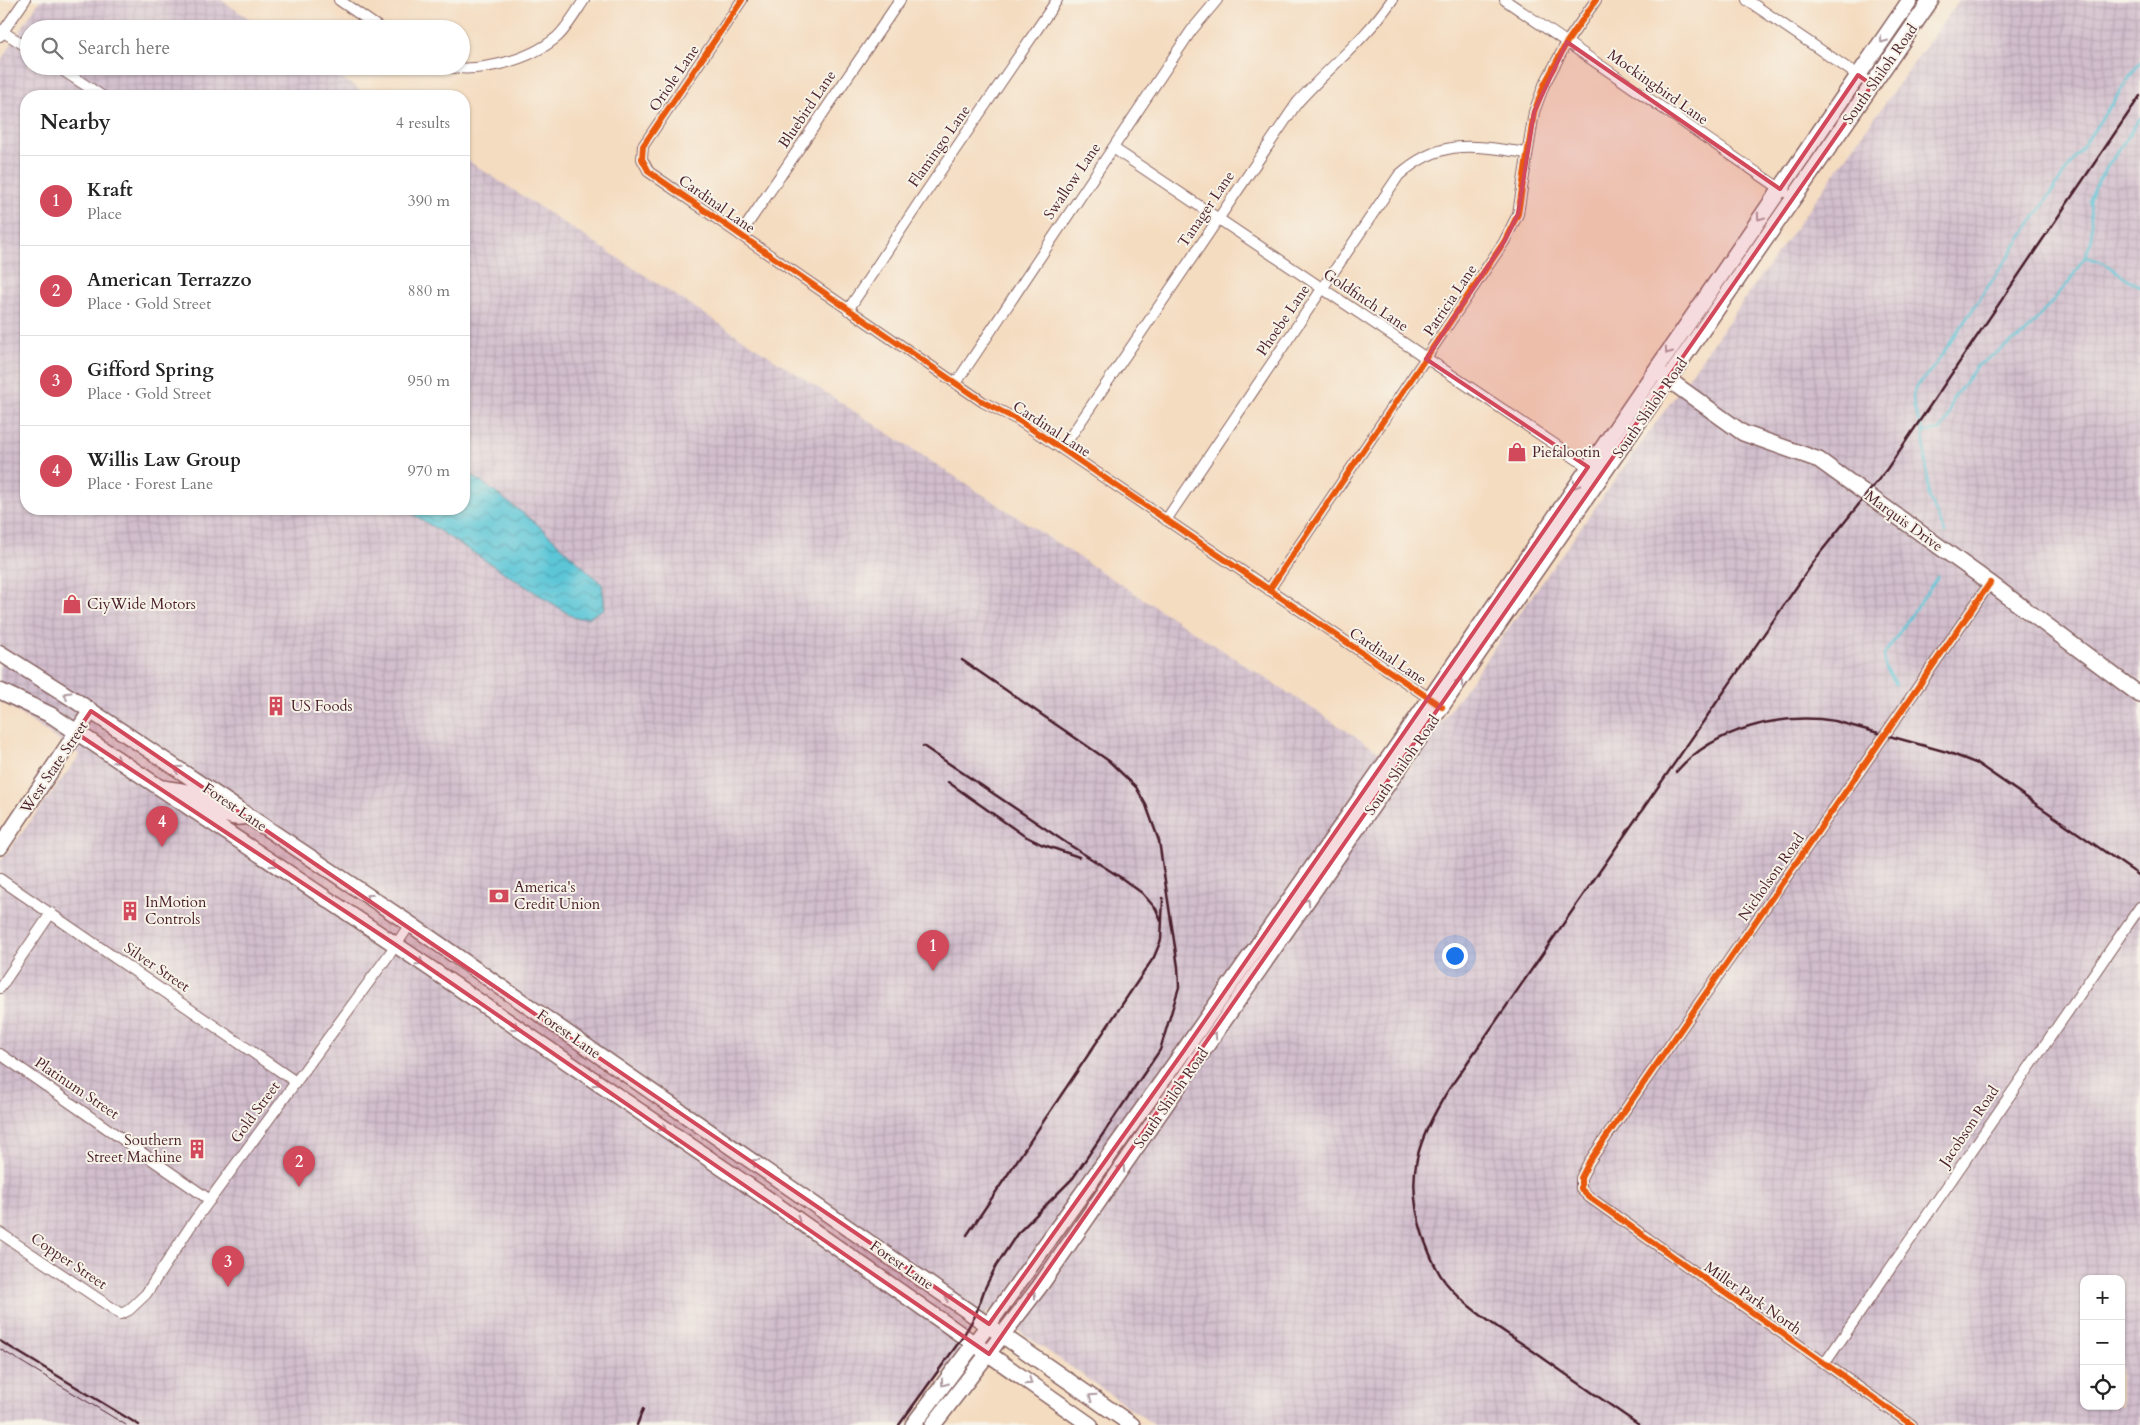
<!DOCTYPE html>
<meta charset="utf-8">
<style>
:root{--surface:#fff;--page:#f6f6f6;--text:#222;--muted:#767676;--line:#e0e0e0;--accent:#d1495b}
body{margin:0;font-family:Cardo,serif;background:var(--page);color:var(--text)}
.controls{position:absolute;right:15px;bottom:15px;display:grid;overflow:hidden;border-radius:10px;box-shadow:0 1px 4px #0004}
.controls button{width:45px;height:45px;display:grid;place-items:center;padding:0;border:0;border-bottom:1px solid var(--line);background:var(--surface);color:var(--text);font:25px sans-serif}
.you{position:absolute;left:1454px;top:955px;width:18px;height:18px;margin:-12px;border:4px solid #fff;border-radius:50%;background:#1a73e8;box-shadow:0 0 0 8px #1a73e833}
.badge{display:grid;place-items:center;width:32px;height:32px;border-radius:50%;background:var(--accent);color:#fff;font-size:16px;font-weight:700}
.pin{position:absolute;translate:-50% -41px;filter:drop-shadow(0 1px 2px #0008)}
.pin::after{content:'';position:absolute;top:26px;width:18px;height:15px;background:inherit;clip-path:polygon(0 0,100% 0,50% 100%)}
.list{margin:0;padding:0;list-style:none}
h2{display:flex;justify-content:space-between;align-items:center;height:65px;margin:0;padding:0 20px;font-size:21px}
h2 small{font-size:16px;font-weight:400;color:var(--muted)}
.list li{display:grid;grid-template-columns:32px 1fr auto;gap:15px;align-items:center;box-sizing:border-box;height:90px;padding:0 20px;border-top:1px solid var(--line)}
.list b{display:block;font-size:19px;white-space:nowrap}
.list p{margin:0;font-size:16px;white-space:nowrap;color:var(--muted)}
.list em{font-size:16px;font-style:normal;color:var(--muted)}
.icon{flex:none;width:28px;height:28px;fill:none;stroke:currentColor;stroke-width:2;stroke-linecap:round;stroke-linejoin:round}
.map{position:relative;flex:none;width:2140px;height:1425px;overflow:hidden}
.search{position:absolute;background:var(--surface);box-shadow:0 1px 4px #0004;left:20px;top:20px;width:450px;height:55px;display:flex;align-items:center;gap:12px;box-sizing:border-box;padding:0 18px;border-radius:28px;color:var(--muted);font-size:19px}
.panel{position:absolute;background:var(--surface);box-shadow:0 1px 4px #0004;left:20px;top:90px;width:450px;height:425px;border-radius:20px}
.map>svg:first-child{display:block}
</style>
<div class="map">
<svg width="2140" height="1425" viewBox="0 0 2140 1425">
<defs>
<pattern id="industrial-grid" width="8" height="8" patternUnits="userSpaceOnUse" patternTransform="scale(1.25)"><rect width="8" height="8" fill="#d1bdcc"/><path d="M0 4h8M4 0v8" fill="none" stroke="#b5a2af"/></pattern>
<pattern id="water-waves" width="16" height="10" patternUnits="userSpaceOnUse" patternTransform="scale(1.25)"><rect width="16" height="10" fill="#5cc6d7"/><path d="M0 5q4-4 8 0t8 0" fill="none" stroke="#4ea0af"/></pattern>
</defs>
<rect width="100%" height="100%" fill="#f7f3e8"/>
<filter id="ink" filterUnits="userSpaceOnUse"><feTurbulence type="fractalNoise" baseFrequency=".02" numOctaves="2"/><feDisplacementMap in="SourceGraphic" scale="10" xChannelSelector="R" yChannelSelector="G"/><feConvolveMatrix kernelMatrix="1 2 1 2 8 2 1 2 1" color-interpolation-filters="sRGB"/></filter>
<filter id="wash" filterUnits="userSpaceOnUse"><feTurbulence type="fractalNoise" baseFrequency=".0096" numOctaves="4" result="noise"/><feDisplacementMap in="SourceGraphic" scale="20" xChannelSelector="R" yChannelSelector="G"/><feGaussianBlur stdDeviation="1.12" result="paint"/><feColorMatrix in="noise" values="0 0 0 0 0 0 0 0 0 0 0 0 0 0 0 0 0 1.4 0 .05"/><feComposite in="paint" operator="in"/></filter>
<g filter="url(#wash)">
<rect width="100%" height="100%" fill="#f4dcc0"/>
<path fill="url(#industrial-grid)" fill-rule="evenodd" d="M 40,0 L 221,0 L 265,29 L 29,29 L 29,66 L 323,66 L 369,96 L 26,96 L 26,509 L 464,509 L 464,158 L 1407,770 L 1959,0 L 2140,0 L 2140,1425 L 1154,1425 L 989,1310 L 906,1425 L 0,1425 L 0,862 L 80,755 L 0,700 L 0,62 ZM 2084,1279 L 2121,1279 L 2121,1406 L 2084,1406 Z"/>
<path fill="url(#water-waves)" stroke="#537281" d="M 464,469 L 536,523 L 602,584 L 605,608 L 588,618 L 575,618 L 405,509 L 464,509 Z"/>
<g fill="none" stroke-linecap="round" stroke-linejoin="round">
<path stroke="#5cc6d7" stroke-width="2.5" d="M 2085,257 L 2102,262 L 2140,287
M 1923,432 L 1940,430 L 1948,419 L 1952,400 L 1977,366 L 2025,333 L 2068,283 L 2085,257 L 2092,239 L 2090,201 L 2094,187 L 2140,118
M 1945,533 L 1929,497 L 1923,432 L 1914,408 L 1913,397 L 1915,388 L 1933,368 L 2140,62
M 1896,684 L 1885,666 L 1884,655 L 1938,576"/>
</g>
</g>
<g filter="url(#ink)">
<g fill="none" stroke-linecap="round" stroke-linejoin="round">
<defs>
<path id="street" d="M 339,0 L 381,29
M 742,0 L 643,146 L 642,159 L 649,172 L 983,402 L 1018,420 L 1062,449 L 1435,702
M 1505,0 L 1785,192
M 1747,0 L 1872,85
M 0,30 L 29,48
M 0,36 L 25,0
M 56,66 L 102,96
M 444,66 C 479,74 530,60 557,37 C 567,28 576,12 584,0
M 1113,148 L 1593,470
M 740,235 L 900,0
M 848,310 L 920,201 L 1057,0
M 956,383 L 1191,31 L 1217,0
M 1062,449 L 1297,103 C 1329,67 1364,41 1392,0
M 1166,520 L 1399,175 C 1442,137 1474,146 1527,153
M 1269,590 L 1504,242 L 1518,214 L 1534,112 L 1544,85 L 1567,42 L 1596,0
M 0,879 L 296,1082
M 0,988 L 51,913
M 0,1054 L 210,1200
M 0,1233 L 121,1314 L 129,1310 L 146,1294 L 190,1227 L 396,945 L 410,924
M 1825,1363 L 2140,907
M 1912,1425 L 1589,1197 L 1581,1189 L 1581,1178 L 1589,1162 L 1990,583"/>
<path id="secondary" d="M 1662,375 L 1743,433 L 1819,460 L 1990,583 L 2140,695
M 0,653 L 73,699 L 410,924 L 1132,1425
M 0,691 L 51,715 L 396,945 L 765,1197 L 1090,1425
M 164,788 C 173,790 184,790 192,794 C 209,801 227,823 246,816
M 0,847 L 91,711
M 913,1425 L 989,1324 L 1183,1052 L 1430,699 L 1910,0
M 933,1425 L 1040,1286 L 1931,0"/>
</defs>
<use href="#street" stroke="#86615f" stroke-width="12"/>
<use href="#secondary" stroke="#86615f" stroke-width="18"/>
<use href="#street" stroke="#fff" stroke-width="10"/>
<use href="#secondary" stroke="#fff" stroke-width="15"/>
<path stroke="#4a1f2b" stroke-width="1" d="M 0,1349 L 126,1425"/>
<path stroke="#4a1f2b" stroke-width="2.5" d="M 923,746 L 1068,844 L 1120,877 L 1142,893 L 1156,909 L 1161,921
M 1676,772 C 1713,729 1781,712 1835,721 L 1947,752 L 1978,764 L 2140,876
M 948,782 L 1023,835 L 1041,844 L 1079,857
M 967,1235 L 1154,957 L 1161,940 L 1163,898
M 0,1341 L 139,1425
M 637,1425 L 643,1409
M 899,1425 L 962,1338 L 975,1316 L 985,1288 L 996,1266 L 1017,1234 L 1073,1178 L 1160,1050 L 1179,987 L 1178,967 L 1159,841 L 1146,805 L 1136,787 L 1109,761 L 962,660
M 1639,1425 C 1603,1400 1568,1376 1533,1351 C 1504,1331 1469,1311 1446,1283 C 1435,1269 1429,1253 1423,1236 C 1404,1176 1417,1140 1449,1089 L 1820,553 L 1887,469 L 2140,96"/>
<defs>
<path id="cycleway" d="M 742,0 L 643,146 L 642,159 L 649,172 L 983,402 L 1018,420 L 1062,449 L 1442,707
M 1269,590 L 1504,242 L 1518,214 L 1534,112 L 1544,85 L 1567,42 L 1596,0
M 1912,1425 L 1589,1197 L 1581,1189 L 1581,1178 L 1589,1162 L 1990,583"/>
</defs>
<use href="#cycleway" stroke="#f7f3e8" stroke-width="9"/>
<use href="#cycleway" stroke="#e8590c" stroke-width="6"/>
</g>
<defs><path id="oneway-chevron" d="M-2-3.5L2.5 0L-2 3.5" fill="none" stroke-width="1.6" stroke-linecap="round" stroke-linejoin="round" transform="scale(1.25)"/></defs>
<g stroke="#ae9aa0">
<use href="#oneway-chevron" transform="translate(1883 40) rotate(125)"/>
<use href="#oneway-chevron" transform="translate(1760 217) rotate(125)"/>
<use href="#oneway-chevron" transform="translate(1668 351) rotate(125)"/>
<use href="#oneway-chevron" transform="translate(1576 485) rotate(124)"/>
<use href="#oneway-chevron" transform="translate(1460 682) rotate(-55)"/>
<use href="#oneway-chevron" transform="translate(67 695) rotate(-148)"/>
<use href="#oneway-chevron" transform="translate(117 760) rotate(34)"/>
<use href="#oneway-chevron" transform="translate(178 769) rotate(-146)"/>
<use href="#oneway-chevron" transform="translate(274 864) rotate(34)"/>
<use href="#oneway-chevron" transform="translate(369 897) rotate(-146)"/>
<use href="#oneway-chevron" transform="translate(1307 902) rotate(-55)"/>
<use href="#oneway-chevron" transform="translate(420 962) rotate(34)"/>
<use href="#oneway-chevron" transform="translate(515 1027) rotate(34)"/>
<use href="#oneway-chevron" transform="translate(1214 1035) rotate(-55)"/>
<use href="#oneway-chevron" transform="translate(597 1083) rotate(34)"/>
<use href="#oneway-chevron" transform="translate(663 1128) rotate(34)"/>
<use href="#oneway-chevron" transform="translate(755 1162) rotate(-146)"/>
<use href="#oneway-chevron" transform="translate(1122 1168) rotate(-55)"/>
<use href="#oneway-chevron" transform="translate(797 1220) rotate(35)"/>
<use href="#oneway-chevron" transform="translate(1033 1295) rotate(-54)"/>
<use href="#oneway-chevron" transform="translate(948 1297) rotate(-145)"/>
<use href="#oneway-chevron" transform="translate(1029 1382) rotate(35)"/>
<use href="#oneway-chevron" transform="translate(944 1383) rotate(126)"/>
<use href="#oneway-chevron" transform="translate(1092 1397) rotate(-145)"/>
</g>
</g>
<path fill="#d1495b" fill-opacity="0.2" stroke="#d1495b" stroke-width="4" stroke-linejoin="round" d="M 1567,42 L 1780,189 L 1858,75 L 1872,85 L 989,1354 L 396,945 L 76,733 L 91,711 L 989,1324 L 1183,1052 L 1588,467 L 1426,359 L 1504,242 L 1518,214 L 1534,112 Z"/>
<defs>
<symbol id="shop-bare" viewBox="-9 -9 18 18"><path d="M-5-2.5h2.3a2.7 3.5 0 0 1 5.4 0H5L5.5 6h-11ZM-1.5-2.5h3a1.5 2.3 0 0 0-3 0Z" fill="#d1495b" stroke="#f7f3e8" stroke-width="2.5" paint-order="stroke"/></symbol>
<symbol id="building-bare" viewBox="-9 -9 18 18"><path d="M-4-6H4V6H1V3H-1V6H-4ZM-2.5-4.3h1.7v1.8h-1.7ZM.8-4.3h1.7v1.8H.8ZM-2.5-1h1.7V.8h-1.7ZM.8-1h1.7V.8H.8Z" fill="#d1495b" stroke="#f7f3e8" stroke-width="2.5" paint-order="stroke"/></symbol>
<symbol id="bank-bare" viewBox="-9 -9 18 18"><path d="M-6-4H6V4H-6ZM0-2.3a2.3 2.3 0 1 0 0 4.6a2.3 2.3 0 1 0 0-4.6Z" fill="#d1495b" stroke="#f7f3e8" stroke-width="2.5" paint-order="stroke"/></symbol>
</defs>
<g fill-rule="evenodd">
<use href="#shop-bare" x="1503" y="438" width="28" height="28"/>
<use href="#shop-bare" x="58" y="590" width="28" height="28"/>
<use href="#building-bare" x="262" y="692" width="28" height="28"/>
<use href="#bank-bare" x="485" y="882" width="28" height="28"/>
<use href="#building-bare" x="116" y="897" width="28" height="28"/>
<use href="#building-bare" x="183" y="1135" width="28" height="28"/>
</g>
<g text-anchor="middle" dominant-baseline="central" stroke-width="4" stroke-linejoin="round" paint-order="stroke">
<g font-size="15" fill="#4a1f2b" stroke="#f7f3e8">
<text transform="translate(1880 74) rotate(-55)">South Shiloh Road</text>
<text transform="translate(674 78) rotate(-56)">Oriole Lane</text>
<text transform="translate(1658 87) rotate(35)">Mockingbird Lane</text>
<text transform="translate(807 109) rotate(-56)">Bluebird Lane</text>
<text transform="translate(939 146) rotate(-55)">Flamingo Lane</text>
<text transform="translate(1072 181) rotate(-56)">Swallow Lane</text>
<text transform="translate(717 204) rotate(35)">Cardinal Lane</text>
<text transform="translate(1206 209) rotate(-56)">Tanager Lane</text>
<text transform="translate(1366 300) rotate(34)">Goldfinch Lane</text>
<text transform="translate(1450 300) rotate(-56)">Patricia Lane</text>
<text transform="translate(1283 320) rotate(-56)">Phoebe Lane</text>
<text transform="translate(1650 408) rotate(-55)">South Shiloh Road</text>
<text transform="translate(1052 429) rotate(33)">Cardinal Lane</text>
<text transform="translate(1904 521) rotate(36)">Marquis Drive</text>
<text transform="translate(1388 656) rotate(34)">Cardinal Lane</text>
<text transform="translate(1402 765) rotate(-55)">South Shiloh Road</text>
<text transform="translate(54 767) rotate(-56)">West State Street</text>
<text transform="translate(235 807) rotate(34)">Forest Lane</text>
<text transform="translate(1771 877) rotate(-55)">Nicholson Road</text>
<text transform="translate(157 967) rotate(34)">Silver Street</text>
<text transform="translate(569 1034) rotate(35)">Forest Lane</text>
<text transform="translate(77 1088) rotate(34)">Platinum Street</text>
<text transform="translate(1171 1098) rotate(-55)">South Shiloh Road</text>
<text transform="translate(255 1112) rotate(-54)">Gold Street</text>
<text transform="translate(1969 1126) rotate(-56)">Jacobson Road</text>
<text transform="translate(69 1261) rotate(34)">Copper Street</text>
<text transform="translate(902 1265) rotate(35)">Forest Lane</text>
<text transform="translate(1753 1298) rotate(35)">Miller Park North</text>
</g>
<g font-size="15" fill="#4a1f2b" stroke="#f7f3e8" text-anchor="start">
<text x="1532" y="452">Piefalootin</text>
<text x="87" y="604">CiyWide Motors</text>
<text x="291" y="706">US Foods</text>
<text x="514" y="887">America's<tspan x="514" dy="17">Credit Union</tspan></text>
<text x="145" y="902">InMotion<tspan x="145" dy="17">Controls</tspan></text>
<text x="182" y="1140" text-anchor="end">Southern<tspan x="182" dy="17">Street Machine</tspan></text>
</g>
</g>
</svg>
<div class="controls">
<button>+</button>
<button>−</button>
<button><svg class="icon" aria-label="locate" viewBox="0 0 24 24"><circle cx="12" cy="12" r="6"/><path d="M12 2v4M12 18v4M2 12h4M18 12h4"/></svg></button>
</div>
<div class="you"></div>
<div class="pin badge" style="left:933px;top:971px">1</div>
<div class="pin badge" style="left:299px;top:1187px">2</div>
<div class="pin badge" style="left:228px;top:1287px">3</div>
<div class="pin badge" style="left:162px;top:847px">4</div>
<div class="search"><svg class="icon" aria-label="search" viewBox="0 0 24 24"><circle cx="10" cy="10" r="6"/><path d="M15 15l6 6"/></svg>Search here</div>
<section class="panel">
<h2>Nearby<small>4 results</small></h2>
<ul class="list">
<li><span class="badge">1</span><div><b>Kraft</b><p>Place</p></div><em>390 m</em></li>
<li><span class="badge">2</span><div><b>American Terrazzo</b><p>Place · Gold Street</p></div><em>880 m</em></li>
<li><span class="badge">3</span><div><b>Gifford Spring</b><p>Place · Gold Street</p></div><em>950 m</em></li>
<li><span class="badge">4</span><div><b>Willis Law Group</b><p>Place · Forest Lane</p></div><em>970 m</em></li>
</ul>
</section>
</div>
